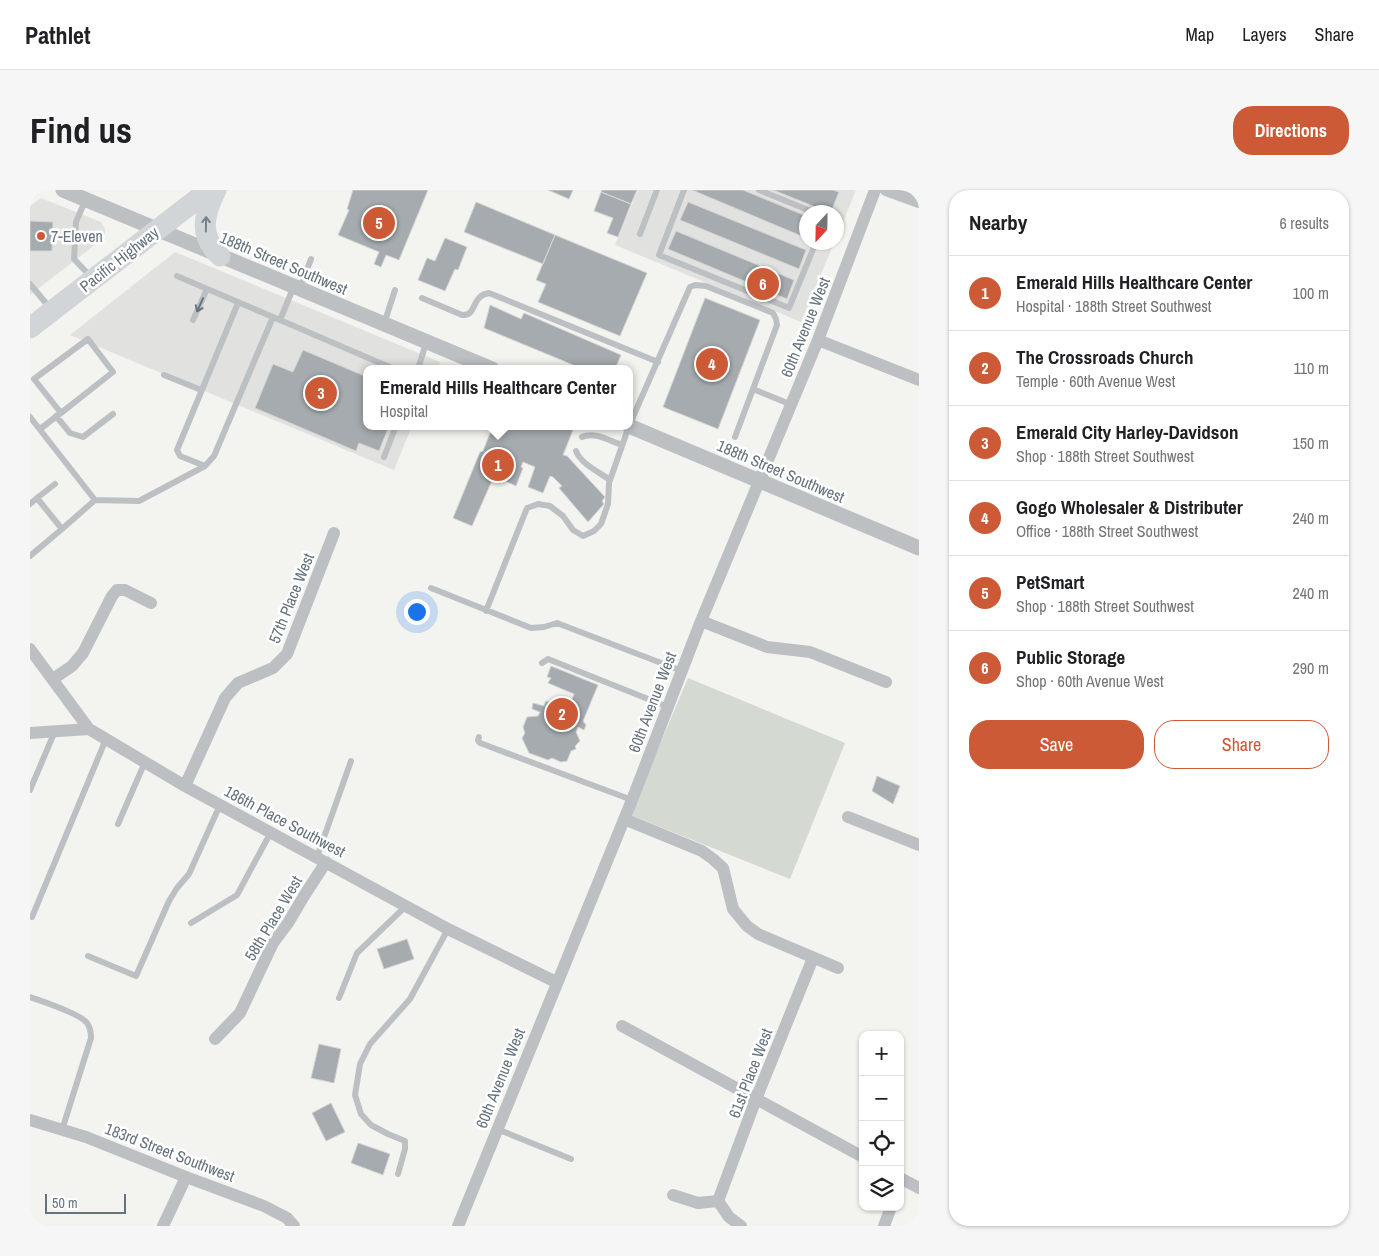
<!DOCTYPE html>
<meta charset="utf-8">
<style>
:root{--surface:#fff;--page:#f6f6f6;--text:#202124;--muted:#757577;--line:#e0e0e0;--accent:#cc5a36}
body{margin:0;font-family:"Archivo Narrow",sans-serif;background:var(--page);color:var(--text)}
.controls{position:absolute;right:15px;bottom:15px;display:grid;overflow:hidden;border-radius:10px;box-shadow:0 1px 4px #0004}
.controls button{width:45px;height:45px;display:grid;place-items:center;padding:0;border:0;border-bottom:1px solid var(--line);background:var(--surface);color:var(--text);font:25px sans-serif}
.compass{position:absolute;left:769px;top:15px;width:45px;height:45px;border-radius:50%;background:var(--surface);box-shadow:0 1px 4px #0004;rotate:202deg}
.scale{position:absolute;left:15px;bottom:12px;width:81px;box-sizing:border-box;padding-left:5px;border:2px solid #66737d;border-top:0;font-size:14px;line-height:18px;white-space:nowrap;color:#66737d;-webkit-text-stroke:4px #fff;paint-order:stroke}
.you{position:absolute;left:386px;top:421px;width:18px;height:18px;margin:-12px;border:4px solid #fff;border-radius:50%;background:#1a73e8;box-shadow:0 0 0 8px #1a73e833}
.badge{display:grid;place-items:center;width:32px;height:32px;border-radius:50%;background:var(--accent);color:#fff;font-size:16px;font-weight:700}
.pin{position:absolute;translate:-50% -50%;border:2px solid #fff;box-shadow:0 1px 5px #0006}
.popup{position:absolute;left:333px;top:175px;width:270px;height:65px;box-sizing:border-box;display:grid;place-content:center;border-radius:10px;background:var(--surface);filter:drop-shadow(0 1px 4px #0005);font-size:16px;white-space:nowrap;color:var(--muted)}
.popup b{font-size:19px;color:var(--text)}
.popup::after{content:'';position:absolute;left:50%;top:100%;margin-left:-10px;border:10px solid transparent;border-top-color:var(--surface)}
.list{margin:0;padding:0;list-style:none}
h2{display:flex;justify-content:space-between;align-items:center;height:65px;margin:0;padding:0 20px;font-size:21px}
h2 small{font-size:16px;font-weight:400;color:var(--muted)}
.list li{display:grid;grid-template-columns:32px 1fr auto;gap:15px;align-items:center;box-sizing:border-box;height:75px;padding:0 20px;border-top:1px solid var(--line)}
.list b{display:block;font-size:19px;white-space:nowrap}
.list p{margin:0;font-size:16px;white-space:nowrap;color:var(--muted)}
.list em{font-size:16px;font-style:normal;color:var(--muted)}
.actions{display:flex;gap:10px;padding:15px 20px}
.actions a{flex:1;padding:11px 0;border:1px solid var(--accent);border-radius:20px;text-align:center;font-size:18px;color:var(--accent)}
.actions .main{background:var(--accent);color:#fff}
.icon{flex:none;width:28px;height:28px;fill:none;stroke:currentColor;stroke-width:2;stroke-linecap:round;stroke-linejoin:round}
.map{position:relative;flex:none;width:889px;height:1036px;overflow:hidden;border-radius:20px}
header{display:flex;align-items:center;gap:30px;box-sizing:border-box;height:70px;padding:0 25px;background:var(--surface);border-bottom:1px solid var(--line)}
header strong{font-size:24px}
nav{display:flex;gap:28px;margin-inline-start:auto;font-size:18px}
.intro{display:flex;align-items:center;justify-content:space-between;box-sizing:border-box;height:120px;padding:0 30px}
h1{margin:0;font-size:35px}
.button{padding:12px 22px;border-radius:20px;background:var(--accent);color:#fff;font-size:18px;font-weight:700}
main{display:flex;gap:30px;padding:0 30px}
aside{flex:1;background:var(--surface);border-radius:20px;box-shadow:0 1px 4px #0004}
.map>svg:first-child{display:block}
</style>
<header>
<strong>Pathlet</strong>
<nav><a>Map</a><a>Layers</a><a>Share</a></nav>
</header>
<div class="intro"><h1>Find us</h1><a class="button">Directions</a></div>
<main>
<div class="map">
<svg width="889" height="1036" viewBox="0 0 889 1036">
<rect width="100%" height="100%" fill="#f3f3f0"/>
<path fill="#e1e2e0" d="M 608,0 L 826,0 L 807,47 L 806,22 L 776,22 L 776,52 L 804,53 L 771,132 L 585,55 Z
M 11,8 L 71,32 L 75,39 L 75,43 L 70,51 L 0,105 L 0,16 Z
M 145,62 L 410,172 L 407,179 L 337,179 L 337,236 L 382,236 L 364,280 L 40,145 Z"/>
<path fill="#d4d9d1" d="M 658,488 L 815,553 L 760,689 L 600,625 Z"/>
<path fill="#a5abaf" stroke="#d4d4d2" d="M 323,0 L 398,0 L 369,70 L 356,65 L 351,77 L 344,74 L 349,62 L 308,45 L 319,20 L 317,19 Z
M 518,0 L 543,0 L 539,9 Z
M 572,0 L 607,0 L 601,14 L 571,2 Z
M 662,0 L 713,0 L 776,26 L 776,48 Z
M 743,0 L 803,0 L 809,2 L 801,22 L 798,22 Z
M 571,2 L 601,14 L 588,47 L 577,43 L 583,28 L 564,21 Z
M 446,12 L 525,45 L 513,74 L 434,42 Z
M 658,12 L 776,60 L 769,79 L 650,30 Z
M 0,31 L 23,32 L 22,61 L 0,61 Z
M 646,41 L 764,90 L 757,109 L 638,59 Z
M 525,45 L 617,83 L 590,146 L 508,112 L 516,94 L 506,90 Z
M 415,48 L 437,57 L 428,80 L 425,79 L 415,101 L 388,90 L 397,68 L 405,71 Z
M 675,108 L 730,130 L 688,239 L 633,217 Z
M 460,115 L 491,129 L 494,123 L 591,165 L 585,179 L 553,179 L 454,138 Z
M 273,160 L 337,187 L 337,236 L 359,236 L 349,261 L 329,253 L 326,261 L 225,218 L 243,174 L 263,182 Z
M 461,236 L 535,236 L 543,240 L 533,265 L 537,266 L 575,307 L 572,311 L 574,314 L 558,332 L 529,298 L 532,296 L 523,287 L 520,286 L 513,303 L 498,297 L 505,277 L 493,272 L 491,277 L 493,278 L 486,296 L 464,286 L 442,336 L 423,328 L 450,262 L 453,261 L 461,241 Z
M 521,476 L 568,495 L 553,531 L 556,535 L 554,540 L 548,537 L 546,542 L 550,551 L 545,556 L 546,559 L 541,561 L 537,571 L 531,572 L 522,568 L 518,570 L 499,563 L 492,548 L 495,543 L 493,537 L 497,527 L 508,526 L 510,522 L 502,519 L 503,513 L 514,516 L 516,511 L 538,520 L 544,504 L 518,493 L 521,488 L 517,487 Z
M 847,586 L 870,596 L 863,614 L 842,601 Z
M 377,749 L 384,769 L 354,779 L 347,759 Z
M 289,854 L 311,859 L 304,893 L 281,888 Z
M 301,913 L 315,942 L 296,951 L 282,923 Z
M 328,953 L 360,964 L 353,985 L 321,973 Z"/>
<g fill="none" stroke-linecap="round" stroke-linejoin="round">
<path stroke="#bdc0c3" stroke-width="6" d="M 654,0 L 629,65 L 759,118 L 786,52
M 729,0 L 783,22
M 55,11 L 46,32 L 44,69 L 61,87
M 610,44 L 627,0
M 147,86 L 243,127
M 0,94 L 20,118
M 270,98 L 281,69
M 392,108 L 432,125 C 448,126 440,106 459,103 L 628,172
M 163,130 L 177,99
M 250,130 L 264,96
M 354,134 L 365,100
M 388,179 L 396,153
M 134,185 L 171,200
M 723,199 L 762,215
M 26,226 L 40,243 L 53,247 L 83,224
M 0,227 L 65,310 L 32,339 L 0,366
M 599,236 L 660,97 L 665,95 L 676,96 L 743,123 L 746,129 L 747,135 L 705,247
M 10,239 L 31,223 L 83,182 L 58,149 L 4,189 L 31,223
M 552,247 C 564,241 580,251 592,255
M 546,261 C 551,274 569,282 580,290
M 354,267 L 366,236
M 175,276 L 150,266 L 147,260 L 208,113
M 7,308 L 25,294
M 65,310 L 109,311 L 175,276 L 184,266 L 243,127 L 364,179
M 0,314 L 7,308 L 32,339
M 401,398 L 501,438 L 514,437 L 527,433 L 652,481
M 456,421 L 497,318 L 508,314 L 520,316 L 533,326 L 543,340 L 553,346 L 564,341 L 571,334 L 578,314 L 579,293 L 599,236
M 512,473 L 518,469 L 638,517
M 449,547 L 448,550 L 450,553 L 602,610
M 0,600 L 25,541
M 88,634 L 115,572
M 287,667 L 321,571
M 2,727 L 76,549
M 161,733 L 207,705 L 241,642
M 58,766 L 106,786 L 139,711 L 147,698 L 159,684 L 190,615
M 0,807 C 11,811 51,824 57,833 C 60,837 61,843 61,848 L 32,940
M 309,808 L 327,763 L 376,716
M 467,939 L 541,969
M 368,984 L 375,959 L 375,951 L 358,944 L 341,935 L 331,924 L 325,905 L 330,874 L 340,854 L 380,809 L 418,739"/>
<path stroke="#bdc0c3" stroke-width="12" d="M 856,0 L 889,12
M 788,150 L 889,190
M 671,431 L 737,457 L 780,462 L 856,492
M 0,459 L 59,539 L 155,596 L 418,739 L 526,792
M 23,489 L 42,476 L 53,463 L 82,406 L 87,400 L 95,400 L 121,413
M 0,543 L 59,539
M 155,596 L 195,508 L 208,493 L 243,478 L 257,464 L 304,343
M 818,627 L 889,655
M 594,629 L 672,661 L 683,669 L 693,678 L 703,719 L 717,736 L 728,744 L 808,778
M 592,836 L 833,967
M 185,849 L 210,823 L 243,753 L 258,733 L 274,706 L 296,672
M 0,930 L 56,947 L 156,987 L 234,1016 L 257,1028 L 264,1036
M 870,988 L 889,998
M 643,1005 L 668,1013 L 688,1011 L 699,1027 L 711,1036
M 688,1011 L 726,909 L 783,768
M 133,1036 L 156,987
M 428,1036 L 602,610 L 671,431 L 788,150 L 845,0
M 854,1036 L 861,1017"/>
<path stroke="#bdc0c3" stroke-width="15" d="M 33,0 L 462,179
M 599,236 L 889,358"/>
<path stroke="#d1d5d8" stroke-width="21" d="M 186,0 C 174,24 168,45 190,66
M 0,138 L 179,0"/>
</g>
<defs><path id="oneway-shaft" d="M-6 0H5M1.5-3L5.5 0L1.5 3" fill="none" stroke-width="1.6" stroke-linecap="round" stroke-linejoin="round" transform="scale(1.25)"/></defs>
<use stroke="#76828b" href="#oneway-shaft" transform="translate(176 34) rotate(-89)"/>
<use stroke="#66737d" href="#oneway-shaft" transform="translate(170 115) rotate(114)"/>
<circle fill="#cc5a36" stroke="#fff" stroke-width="2" cx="11" cy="46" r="5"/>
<g text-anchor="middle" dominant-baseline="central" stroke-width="5" stroke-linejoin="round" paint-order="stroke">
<g font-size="16" fill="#66737d" stroke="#fff" text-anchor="start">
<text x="21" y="46">7-Eleven</text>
</g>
<g font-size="16" fill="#66737d" stroke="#fff">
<text transform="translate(89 69) rotate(-38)">Pacific Highway</text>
<text transform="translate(254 73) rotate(23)">188th Street Southwest</text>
<text transform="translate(775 137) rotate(-68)">60th Avenue West</text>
<text transform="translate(751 281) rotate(23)">188th Street Southwest</text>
<text transform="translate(261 408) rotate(-68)">57th Place West</text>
<text transform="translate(622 512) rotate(-69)">60th Avenue West</text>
<text transform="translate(255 631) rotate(28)">186th Place Southwest</text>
<text transform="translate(243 728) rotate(-59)">58th Place West</text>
<text transform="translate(720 883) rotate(-69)">61st Place West</text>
<text transform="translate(470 888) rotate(-68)">60th Avenue West</text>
<text transform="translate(140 962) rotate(21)">183rd Street Southwest</text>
</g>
</g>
</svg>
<div class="controls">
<button>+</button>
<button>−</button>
<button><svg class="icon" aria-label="locate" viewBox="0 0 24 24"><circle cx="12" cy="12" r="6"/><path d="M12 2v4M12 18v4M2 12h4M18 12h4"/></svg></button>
<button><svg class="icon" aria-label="layers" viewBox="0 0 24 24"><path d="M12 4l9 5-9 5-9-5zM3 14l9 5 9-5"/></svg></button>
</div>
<svg class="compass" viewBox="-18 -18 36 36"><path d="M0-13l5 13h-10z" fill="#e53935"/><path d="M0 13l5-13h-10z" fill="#757577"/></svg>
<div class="scale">50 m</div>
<div class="you"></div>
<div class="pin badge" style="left:468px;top:275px">1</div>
<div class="popup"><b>Emerald Hills Healthcare Center</b>Hospital</div>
<div class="pin badge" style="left:532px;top:524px">2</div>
<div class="pin badge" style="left:291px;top:203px">3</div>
<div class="pin badge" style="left:682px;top:174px">4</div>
<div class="pin badge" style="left:349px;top:33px">5</div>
<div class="pin badge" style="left:733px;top:94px">6</div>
</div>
<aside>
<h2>Nearby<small>6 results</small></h2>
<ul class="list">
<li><span class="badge">1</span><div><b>Emerald Hills Healthcare Center</b><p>Hospital · 188th Street Southwest</p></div><em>100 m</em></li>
<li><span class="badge">2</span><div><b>The Crossroads Church</b><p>Temple · 60th Avenue West</p></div><em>110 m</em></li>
<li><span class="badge">3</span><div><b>Emerald City Harley-Davidson</b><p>Shop · 188th Street Southwest</p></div><em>150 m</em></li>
<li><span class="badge">4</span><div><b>Gogo Wholesaler &amp; Distributer</b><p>Office · 188th Street Southwest</p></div><em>240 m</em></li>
<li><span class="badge">5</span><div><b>PetSmart</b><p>Shop · 188th Street Southwest</p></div><em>240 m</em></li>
<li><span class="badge">6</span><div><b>Public Storage</b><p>Shop · 60th Avenue West</p></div><em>290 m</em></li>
</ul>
<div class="actions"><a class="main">Save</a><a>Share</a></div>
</aside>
</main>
